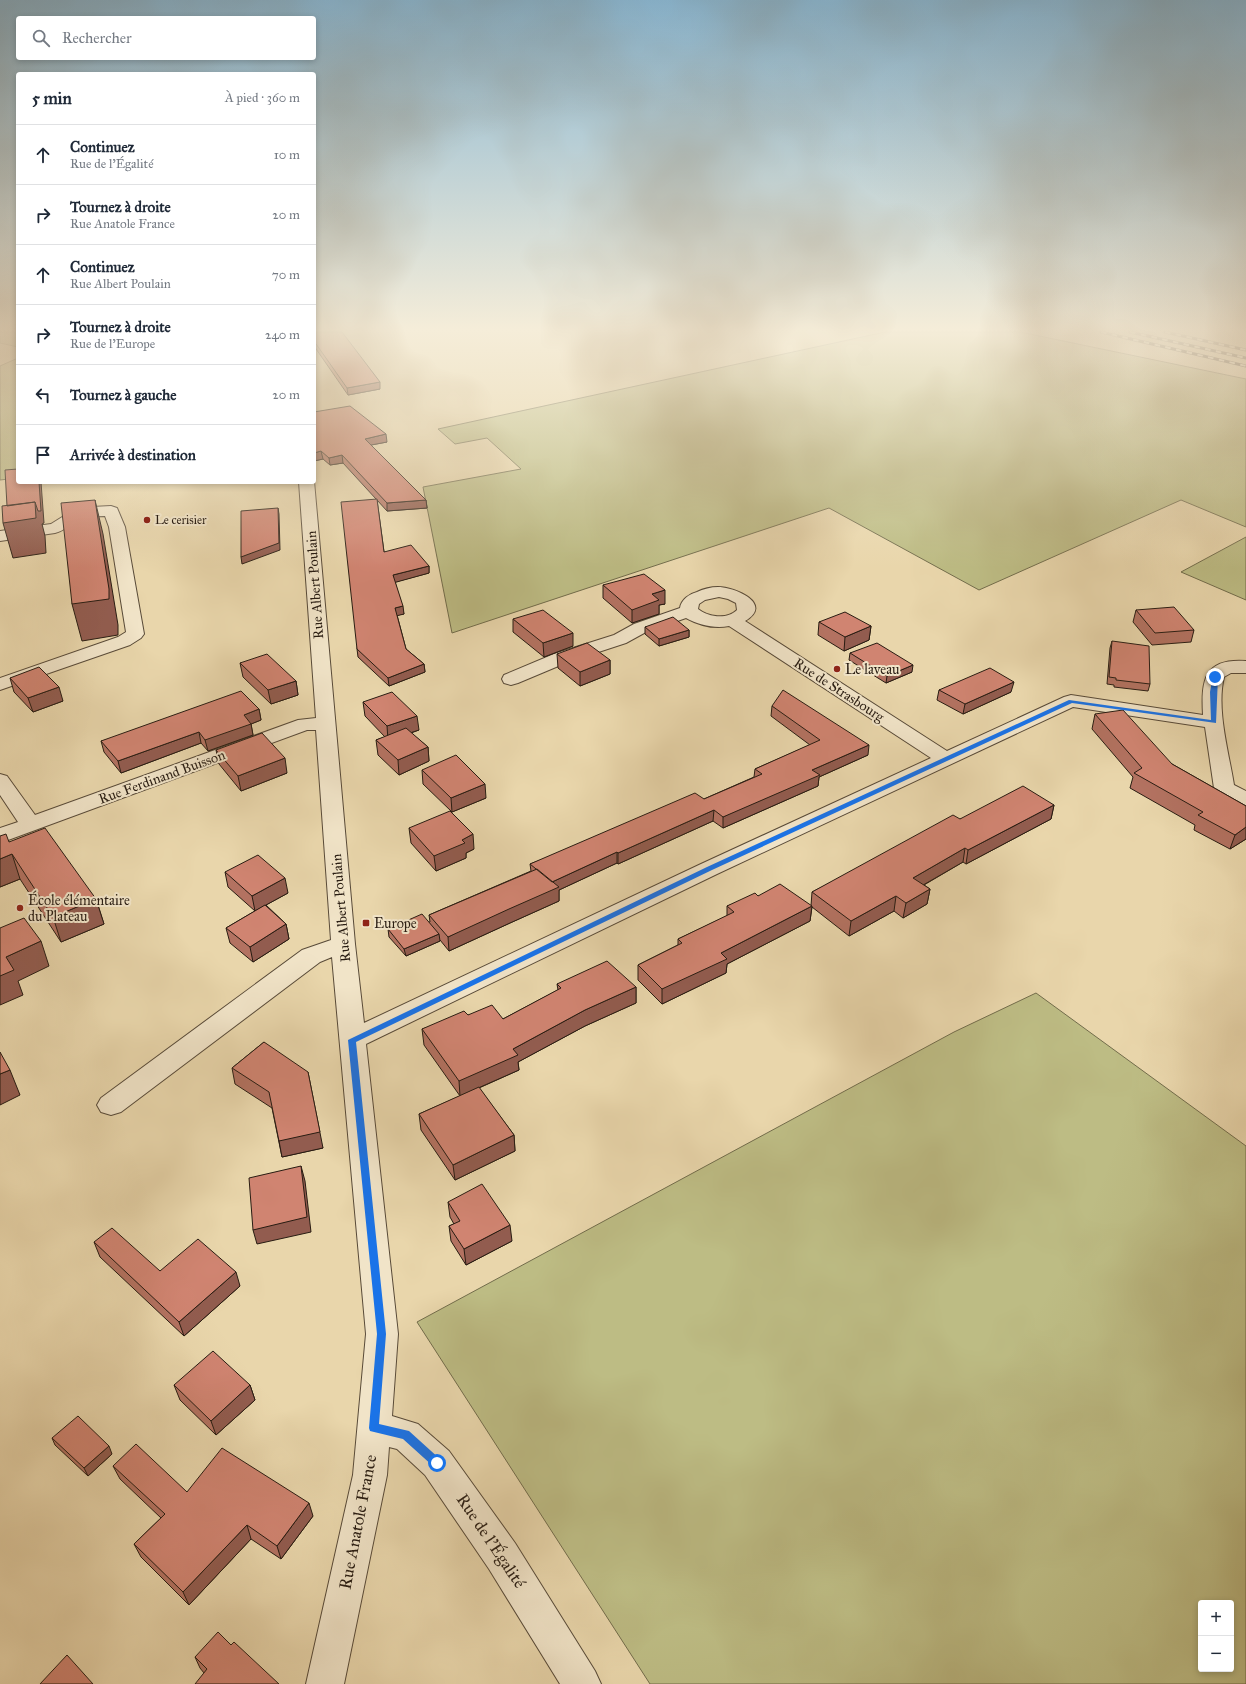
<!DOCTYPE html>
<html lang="fr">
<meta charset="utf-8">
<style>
:root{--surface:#fff;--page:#f6f6f7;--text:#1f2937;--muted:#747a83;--line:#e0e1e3}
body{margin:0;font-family:"IM FELL Great Primer",serif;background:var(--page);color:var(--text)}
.controls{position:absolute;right:12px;bottom:12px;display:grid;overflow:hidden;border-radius:4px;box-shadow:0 2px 6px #0003}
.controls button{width:36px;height:36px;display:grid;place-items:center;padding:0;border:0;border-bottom:1px solid var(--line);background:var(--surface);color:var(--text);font:20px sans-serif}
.stop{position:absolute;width:12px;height:12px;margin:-9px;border:3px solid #1a73e8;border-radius:50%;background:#fff}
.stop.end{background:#1a73e8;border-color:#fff;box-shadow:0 1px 4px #0008}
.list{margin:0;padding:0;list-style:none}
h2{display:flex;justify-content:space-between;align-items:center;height:52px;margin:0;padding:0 16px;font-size:17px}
h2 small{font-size:13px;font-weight:400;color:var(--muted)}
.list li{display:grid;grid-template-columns:26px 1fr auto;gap:12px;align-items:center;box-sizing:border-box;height:60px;padding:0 16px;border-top:1px solid var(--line)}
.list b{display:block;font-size:15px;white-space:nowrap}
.list p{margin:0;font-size:13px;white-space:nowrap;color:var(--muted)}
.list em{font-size:13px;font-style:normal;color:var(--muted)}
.icon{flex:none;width:22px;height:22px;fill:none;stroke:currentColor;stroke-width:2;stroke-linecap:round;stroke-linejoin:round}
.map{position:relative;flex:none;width:1246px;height:1684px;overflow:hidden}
.search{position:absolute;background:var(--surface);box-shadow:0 2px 6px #0003;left:16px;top:16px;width:300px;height:44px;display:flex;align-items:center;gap:10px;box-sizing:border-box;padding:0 14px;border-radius:4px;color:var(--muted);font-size:15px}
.panel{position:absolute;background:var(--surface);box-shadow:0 2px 6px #0003;left:16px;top:72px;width:300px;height:412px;border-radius:4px}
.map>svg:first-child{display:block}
</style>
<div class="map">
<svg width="1246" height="1684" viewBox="0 0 1246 1684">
<rect width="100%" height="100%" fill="#e9d6ab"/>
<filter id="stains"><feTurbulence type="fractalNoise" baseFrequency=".005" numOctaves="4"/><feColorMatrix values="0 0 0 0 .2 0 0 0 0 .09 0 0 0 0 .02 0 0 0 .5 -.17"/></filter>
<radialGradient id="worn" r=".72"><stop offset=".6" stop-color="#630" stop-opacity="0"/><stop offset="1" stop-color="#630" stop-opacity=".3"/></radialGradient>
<path fill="#bdbc84" stroke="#726c4b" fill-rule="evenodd" d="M 0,332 L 18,332 L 18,347 L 0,343 Z
M 885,332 L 1020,332 L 1246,379 L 1246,527 L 1181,500 L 979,590 L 829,508 L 452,633 L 423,487 L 521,469 L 487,438 L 455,444 L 438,429 Z
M 18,358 L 18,478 L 0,480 L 0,366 Z
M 1246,537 L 1246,600 L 1181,572 Z
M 1036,993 L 1246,1146 L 1246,1684 L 650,1684 L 417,1322 L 954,1032 ZM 1201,1603 L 1231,1603 L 1231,1669 L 1201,1669 Z"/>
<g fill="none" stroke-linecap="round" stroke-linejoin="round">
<defs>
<path id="minor" d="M 314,481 L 355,944 L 364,1023 L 701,864 L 931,758 L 729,626 C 715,629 699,625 686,618 L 646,632 L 626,643 L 568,662 L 518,683 L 511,685 L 504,683 L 502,679 L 504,675 L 554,654 L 614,635 L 634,624 L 680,608 C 681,600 689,594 697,592 C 703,589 711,587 718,587 C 735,587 774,604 745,621 L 947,751 L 1064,697 L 1071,695 L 1203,715 C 1201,680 1204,658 1246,661 L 1246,673 L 1231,673 L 1224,677 C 1216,709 1229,753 1234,785 L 1246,791 L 1246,806 C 1235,804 1220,797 1214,788 L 1205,727 L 1073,707 L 717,874 L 366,1044 L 398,1334 L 392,1416 L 418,1424 L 449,1451 L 515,1543 L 595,1671 L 601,1684 L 560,1684 L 489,1569 L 425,1475 L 397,1449 L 389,1447 L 387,1475 L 344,1684 L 306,1684 L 353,1475 L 366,1334 L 332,957 L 320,962 L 121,1112 L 111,1115 L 101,1112 L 97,1105 L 101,1098 L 302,950 L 331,940 L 316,730 L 307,730 L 0,843 L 0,828 L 18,822 L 0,795 L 0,774 L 7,776 L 35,815 L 298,720 L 316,718 L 299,482 ZM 719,597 L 728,599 L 736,603 L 737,610 C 727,620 708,617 698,609 L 699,604 L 705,600 Z
M 111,506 L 117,508 L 125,527 L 144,634 L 141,638 L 130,645 L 0,690 L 0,678 L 118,637 L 126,632 L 109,527 L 105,516 C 96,516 87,517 79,520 C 70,524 64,531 55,533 L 0,541 L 0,531 L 51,524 L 67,514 L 92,507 Z"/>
</defs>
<use href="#minor" stroke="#584a38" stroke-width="2"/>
<use href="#minor" fill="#f1e4c8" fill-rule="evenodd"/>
<defs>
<path id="rail" d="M 1101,332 L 1246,366
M 1130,332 L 1246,358
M 1165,332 L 1246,350"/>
</defs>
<use href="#rail" stroke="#281c12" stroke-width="3"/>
<use href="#rail" stroke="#f1e4c8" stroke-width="2" stroke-dasharray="5.5" stroke-linecap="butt"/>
</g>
<path fill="#b37261" stroke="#281c12" d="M 314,332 L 380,389 L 348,395 L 314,346 Z
M 314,412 L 387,442 L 371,445 L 426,500 L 427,508 L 387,511 L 377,500 L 384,552 L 429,566 L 429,573 L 395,582 L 404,614 L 397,615 L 406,649 L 424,664 L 425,672 L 389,686 L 358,657 L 357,649 L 376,499 L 343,463 L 330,465 L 323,459 L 314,461 Z
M 603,585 L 665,604 L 659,605 L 659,614 L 632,623 L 603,598 Z
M 1136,610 L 1194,630 L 1191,642 L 1152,645 L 1133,622 Z
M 513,619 L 573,646 L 544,657 L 513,632 Z
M 819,622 L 871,626 L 869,640 L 844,651 L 818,635 Z
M 645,627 L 689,630 L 689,637 L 659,646 L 645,634 Z
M 1112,641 L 1150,684 L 1148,691 L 1114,687 L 1114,685 L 1107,684 L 1110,648 Z
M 850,653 L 912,672 L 886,683 L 849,660 Z
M 557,654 L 610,660 L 610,674 L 580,686 L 558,668 Z
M 240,663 L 296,681 L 298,695 L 271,704 L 243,677 Z
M 10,678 L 63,701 L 33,712 L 14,692 Z
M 939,690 L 1011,692 L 963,714 L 937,700 Z
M 363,702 L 419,730 L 411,733 L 428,747 L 429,761 L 399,775 L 378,755 L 376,740 L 385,737 L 365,716 Z
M 772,706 L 868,755 L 819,777 L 818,786 L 723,828 L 713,821 L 618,864 L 617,863 L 559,890 L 559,901 L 510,923 L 449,951 L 440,940 L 440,941 L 406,956 L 389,937 L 388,929 L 430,922 L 429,915 L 531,871 L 530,864 L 704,799 L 754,777 L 755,769 L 810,745 L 771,716 Z
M 259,709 L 261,720 L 251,724 L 253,735 L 208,751 L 201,743 L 121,773 L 104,752 L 101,741 Z
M 1095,714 L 1172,764 L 1246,806 L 1246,839 L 1230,849 L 1194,830 L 1195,825 L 1130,788 L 1133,777 L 1092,729 Z
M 216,750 L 287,773 L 241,791 L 219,764 Z
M 422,770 L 486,798 L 452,812 L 423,784 Z
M 1054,805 L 1051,819 L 966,864 L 963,862 L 924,885 L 930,889 L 927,904 L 903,918 L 894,911 L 849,936 L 812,907 L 810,921 L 727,964 L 726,973 L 662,1004 L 638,980 L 638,965 L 678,945 L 678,939 L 727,916 L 727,906 L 758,896 L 811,906 L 812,892 L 960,819 Z
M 409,828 L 474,849 L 466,853 L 466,858 L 436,871 L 411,843 Z
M 9,842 L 96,899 L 104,924 L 61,942 L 20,879 L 0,887 Z
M 225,872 L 288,893 L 266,905 L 286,924 L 289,939 L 253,962 L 230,943 L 226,928 L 255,911 L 228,887 Z
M 557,984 L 636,987 L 636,1003 L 585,1026 L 518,1062 L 519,1070 L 479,1088 L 514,1135 L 515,1151 L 455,1180 L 421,1130 L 419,1114 L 460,1096 L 424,1045 L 422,1029 L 468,1015 L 503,1019 L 558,990 Z
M 264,1042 L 323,1148 L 282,1157 L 272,1108 L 235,1084 L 232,1068 Z
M 448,1202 L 512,1241 L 466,1265 L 451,1241 L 449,1226 L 454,1224 L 450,1217 Z
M 94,1242 L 160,1271 L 240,1286 L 184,1336 L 100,1257 Z
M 174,1385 L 250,1385 L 255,1400 L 216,1435 L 180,1400 Z
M 52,1438 L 112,1454 L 88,1476 L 55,1445 Z
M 113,1466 L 187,1492 L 313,1516 L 281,1559 L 251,1539 L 189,1605 L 141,1557 L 134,1544 L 161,1518 L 120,1479 Z
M 231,1645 L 204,1673 L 200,1668 L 195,1657 Z"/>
<path fill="#925c4f" stroke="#281c12" d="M 380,382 L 380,389 L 348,395 L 347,388 Z
M 386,434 L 387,442 L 366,446 L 365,439 Z
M 321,451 L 323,459 L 314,461 L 314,453 Z
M 342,455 L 343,463 L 330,465 L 329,458 Z
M 39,482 L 41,482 L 44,523 L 42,524 L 45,536 L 46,553 L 13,558 L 3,523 L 35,502 Z
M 95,500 L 103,534 L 118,625 L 118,635 L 82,641 L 72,604 Z
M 426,500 L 427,508 L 387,511 L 387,503 Z
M 278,508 L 279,514 L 280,550 L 242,564 L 241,557 Z
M 429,566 L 429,573 L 393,583 L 393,575 Z
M 665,590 L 665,604 L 659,605 L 659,614 L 632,623 L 632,610 L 652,594 Z
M 403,606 L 404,614 L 396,616 L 395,608 Z
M 871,626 L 869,640 L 844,651 L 845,637 Z
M 689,630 L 689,637 L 659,646 L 659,639 Z
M 573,633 L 573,646 L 544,657 L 543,643 Z
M 610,660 L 610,674 L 580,686 L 580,672 Z
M 424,664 L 425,672 L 389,686 L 388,678 Z
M 913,665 L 912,672 L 886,683 L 887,676 Z
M 296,681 L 298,695 L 271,704 L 268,690 Z
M 1014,682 L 1011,692 L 963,714 L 965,704 Z
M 59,687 L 63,701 L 33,712 L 28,698 Z
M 259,709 L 261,720 L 251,724 L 253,735 L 208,751 L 205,740 L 244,715 Z
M 417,716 L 419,730 L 388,740 L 387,726 Z
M 199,732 L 201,743 L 121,773 L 118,761 Z
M 869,745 L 868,755 L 819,777 L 818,786 L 723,828 L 723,817 L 812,770 Z
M 428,747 L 429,761 L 399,775 L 398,760 Z
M 285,758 L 287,773 L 241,791 L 238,776 Z
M 485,784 L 486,798 L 452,812 L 451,798 Z
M 1054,805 L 1051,819 L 966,864 L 968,850 Z
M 714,810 L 713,821 L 618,864 L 618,853 Z
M 1246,827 L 1246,839 L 1230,849 L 1235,835 Z
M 473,834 L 474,849 L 466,853 L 466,858 L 436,871 L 434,856 L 462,840 Z
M 965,848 L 963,862 L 911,892 L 913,878 Z
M 617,852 L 617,863 L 559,890 L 559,901 L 510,923 L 449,951 L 448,937 L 552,882 Z
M 12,854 L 20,879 L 0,887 L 0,859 Z
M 285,878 L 288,893 L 255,911 L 252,896 Z
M 930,889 L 927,904 L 903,918 L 906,903 Z
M 896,896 L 894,911 L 849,936 L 851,921 Z
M 96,899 L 104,924 L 61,942 L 53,917 Z
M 812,906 L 810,921 L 727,964 L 726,973 L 662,1004 L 662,989 L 721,953 Z
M 286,924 L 289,939 L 253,962 L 250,947 Z
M 439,934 L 440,941 L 406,956 L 404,949 Z
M 41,941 L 49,966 L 18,981 L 23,995 L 0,1005 L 0,976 L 6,957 Z
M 636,987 L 636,1003 L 585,1026 L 518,1062 L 519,1070 L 460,1096 L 459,1081 L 513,1049 L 585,1010 Z
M 10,1070 L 20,1095 L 0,1105 L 0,1074 Z
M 308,1072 L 323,1148 L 282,1157 L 279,1141 Z
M 514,1135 L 515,1151 L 455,1180 L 453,1165 Z
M 301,1166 L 305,1181 L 311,1232 L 257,1244 L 253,1230 Z
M 510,1225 L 512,1241 L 466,1265 L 464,1249 Z
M 236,1272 L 240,1286 L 184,1336 L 179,1322 Z
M 250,1385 L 255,1400 L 216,1435 L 211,1421 Z
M 109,1446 L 112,1454 L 88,1476 L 84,1468 Z
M 309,1503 L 313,1516 L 281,1559 L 277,1546 Z
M 247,1525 L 251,1539 L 189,1605 L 183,1592 Z"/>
<path fill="#d08471" stroke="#281c12" d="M 314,332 L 342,332 L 380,382 L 347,388 L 314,341 Z
M 350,406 L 386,434 L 365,439 L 426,500 L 387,503 L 342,455 L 329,458 L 321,451 L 314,453 L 314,412 Z
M 18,469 L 18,482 L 39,482 L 41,511 L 38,511 L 35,502 L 7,506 L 5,470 Z
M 377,499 L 384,552 L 411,545 L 429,566 L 393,575 L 403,606 L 395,608 L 406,649 L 424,664 L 388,678 L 357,649 L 341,502 Z
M 95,500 L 109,589 L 109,599 L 72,604 L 61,503 Z
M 35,502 L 36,518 L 3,523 L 2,506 Z
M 278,508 L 279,543 L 241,557 L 241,511 Z
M 644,574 L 665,590 L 652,594 L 659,600 L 632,610 L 603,585 Z
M 1174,607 L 1194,630 L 1155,633 L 1136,610 Z
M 543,610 L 573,633 L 543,643 L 513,619 Z
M 845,612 L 871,626 L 845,637 L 819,622 Z
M 673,617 L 689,630 L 659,639 L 645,627 Z
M 1112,641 L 1149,646 L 1150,684 L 1116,680 L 1116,678 L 1109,677 Z
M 587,643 L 610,660 L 580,672 L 557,654 Z
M 877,643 L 913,665 L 887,676 L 850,653 Z
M 267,654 L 296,681 L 268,690 L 240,663 Z
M 39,667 L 59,687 L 28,698 L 10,678 Z
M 990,668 L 1014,682 L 965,704 L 939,690 Z
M 783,690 L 869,745 L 812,770 L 820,775 L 723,817 L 714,810 L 618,853 L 617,852 L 552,882 L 530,864 L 695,793 L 704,799 L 762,774 L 755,769 L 820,740 L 772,706 Z
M 241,691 L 259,709 L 244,715 L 251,724 L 205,740 L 199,732 L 118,761 L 101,741 Z
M 392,692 L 417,716 L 387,726 L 363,702 Z
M 1123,710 L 1172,764 L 1246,806 L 1246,827 L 1235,835 L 1198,815 L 1203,812 L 1134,773 L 1142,768 L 1095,714 Z
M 406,728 L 428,747 L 398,760 L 376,740 Z
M 262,733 L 285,758 L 238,776 L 216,750 Z
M 456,755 L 485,784 L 451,798 L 422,770 Z
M 1023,786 L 1054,805 L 968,850 L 965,848 L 913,878 L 930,889 L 906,903 L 896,896 L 851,921 L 812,892 L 953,815 L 960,819 Z
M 450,811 L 473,834 L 462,840 L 465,843 L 434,856 L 409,828 Z
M 45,828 L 96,899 L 53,917 L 12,854 L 0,859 L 0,836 L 6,834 L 9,842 Z
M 258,855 L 285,878 L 252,896 L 225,872 Z
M 537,869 L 559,887 L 509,909 L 448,937 L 429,915 Z
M 780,884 L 812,906 L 721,953 L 727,959 L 662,989 L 638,965 L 682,943 L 678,939 L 734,912 L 727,906 L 755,893 L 758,896 Z
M 265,905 L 286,924 L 250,947 L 226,928 Z
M 422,914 L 439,934 L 404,949 L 388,929 Z
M 24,918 L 41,941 L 6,957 L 14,970 L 0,976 L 0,928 Z
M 607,961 L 636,987 L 585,1010 L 513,1049 L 518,1055 L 459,1081 L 422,1029 L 464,1011 L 468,1015 L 492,1005 L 503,1019 L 561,988 L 557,984 Z
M 264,1042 L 308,1072 L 320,1132 L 279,1141 L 269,1092 L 232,1068 Z
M 0,1052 L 10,1070 L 0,1074 Z
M 479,1087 L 514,1135 L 453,1165 L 419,1114 Z
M 301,1166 L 307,1217 L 253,1230 L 249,1178 Z
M 482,1184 L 510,1225 L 464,1249 L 449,1226 L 460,1221 L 448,1202 Z
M 112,1228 L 160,1271 L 198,1239 L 236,1272 L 179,1322 L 94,1242 Z
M 213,1351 L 250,1385 L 211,1421 L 174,1385 Z
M 78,1416 L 109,1446 L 84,1468 L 52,1438 Z
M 136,1444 L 187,1492 L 222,1448 L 309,1503 L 277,1546 L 247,1525 L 183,1592 L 134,1544 L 165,1514 L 113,1466 Z
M 218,1632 L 231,1645 L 234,1642 L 279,1684 L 195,1684 L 207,1669 L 195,1657 Z
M 67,1655 L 93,1684 L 40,1684 Z"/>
<linearGradient id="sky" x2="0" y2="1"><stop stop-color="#88b6d2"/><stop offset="0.58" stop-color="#f5edd9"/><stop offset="1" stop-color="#f5edd9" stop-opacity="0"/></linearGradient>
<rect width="1246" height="568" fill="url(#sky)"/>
<path fill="#1a73e8" d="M 1213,675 L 1218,677 L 1216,723 L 1072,703 L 712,870 L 356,1042 L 386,1334 L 379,1424 L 409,1431 L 441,1460 L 442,1463 L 441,1467 L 437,1468 L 434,1467 L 403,1439 L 370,1431 L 369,1428 L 377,1334 L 348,1040 L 350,1039 L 707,867 L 1069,700 L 1211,720 L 1210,692 Z"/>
<g fill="#8f2418" stroke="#f1e4c8" stroke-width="1.5">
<circle cx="147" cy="520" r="4"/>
<circle cx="837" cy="669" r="4"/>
<circle cx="20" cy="908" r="4"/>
<rect x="362" y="919" width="8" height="8" rx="2"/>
</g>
<g text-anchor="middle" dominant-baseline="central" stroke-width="4" stroke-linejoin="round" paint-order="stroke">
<g font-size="12" fill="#281c12" stroke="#f1e4c8" text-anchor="start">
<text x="155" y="520">Le cerisier</text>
</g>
<g font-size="14" fill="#281c12" stroke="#f1e4c8">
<text transform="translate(315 585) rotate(-94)">Rue Albert Poulain</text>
<text transform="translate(839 690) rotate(33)">Rue de Strasbourg</text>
<text transform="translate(162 777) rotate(-20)">Rue Ferdinand Buisson</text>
<text transform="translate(341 908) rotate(-95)">Rue Albert Poulain</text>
</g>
<g font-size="14" fill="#281c12" stroke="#f1e4c8" text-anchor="start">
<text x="845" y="669">Le laveau</text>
<text x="28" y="900">École élémentaire<tspan x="28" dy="16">du Plateau</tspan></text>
<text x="374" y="923">Europe</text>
</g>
<g font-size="17" fill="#281c12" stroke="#f1e4c8">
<text transform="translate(358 1522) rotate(-79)">Rue Anatole France</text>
<text transform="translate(491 1541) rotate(56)">Rue de l'Égalité</text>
</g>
</g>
<rect width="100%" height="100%" filter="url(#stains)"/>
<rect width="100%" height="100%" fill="url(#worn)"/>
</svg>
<div class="controls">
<button>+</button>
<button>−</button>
</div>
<div class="stop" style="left:437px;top:1463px"></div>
<div class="stop end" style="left:1215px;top:677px"></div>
<div class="search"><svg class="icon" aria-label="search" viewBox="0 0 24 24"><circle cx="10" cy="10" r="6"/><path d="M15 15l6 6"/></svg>Rechercher</div>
<section class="panel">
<h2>5 min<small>À pied · 360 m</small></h2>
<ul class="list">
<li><svg class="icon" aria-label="ahead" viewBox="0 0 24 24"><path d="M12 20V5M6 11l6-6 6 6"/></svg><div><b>Continuez</b><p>Rue de l'Égalité</p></div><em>10 m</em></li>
<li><svg class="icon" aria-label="right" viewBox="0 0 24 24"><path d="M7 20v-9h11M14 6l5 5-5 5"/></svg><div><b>Tournez à droite</b><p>Rue Anatole France</p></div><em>20 m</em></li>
<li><svg class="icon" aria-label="ahead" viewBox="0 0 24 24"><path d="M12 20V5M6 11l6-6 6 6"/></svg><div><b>Continuez</b><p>Rue Albert Poulain</p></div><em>70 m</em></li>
<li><svg class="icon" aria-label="right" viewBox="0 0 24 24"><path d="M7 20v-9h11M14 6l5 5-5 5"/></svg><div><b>Tournez à droite</b><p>Rue de l'Europe</p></div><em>240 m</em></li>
<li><svg class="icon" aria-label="left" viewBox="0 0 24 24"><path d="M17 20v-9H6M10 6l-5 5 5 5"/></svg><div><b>Tournez à gauche</b></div><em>20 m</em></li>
<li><svg class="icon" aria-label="arrive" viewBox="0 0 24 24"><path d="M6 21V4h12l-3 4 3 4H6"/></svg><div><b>Arrivée à destination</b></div></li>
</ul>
</section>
</div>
